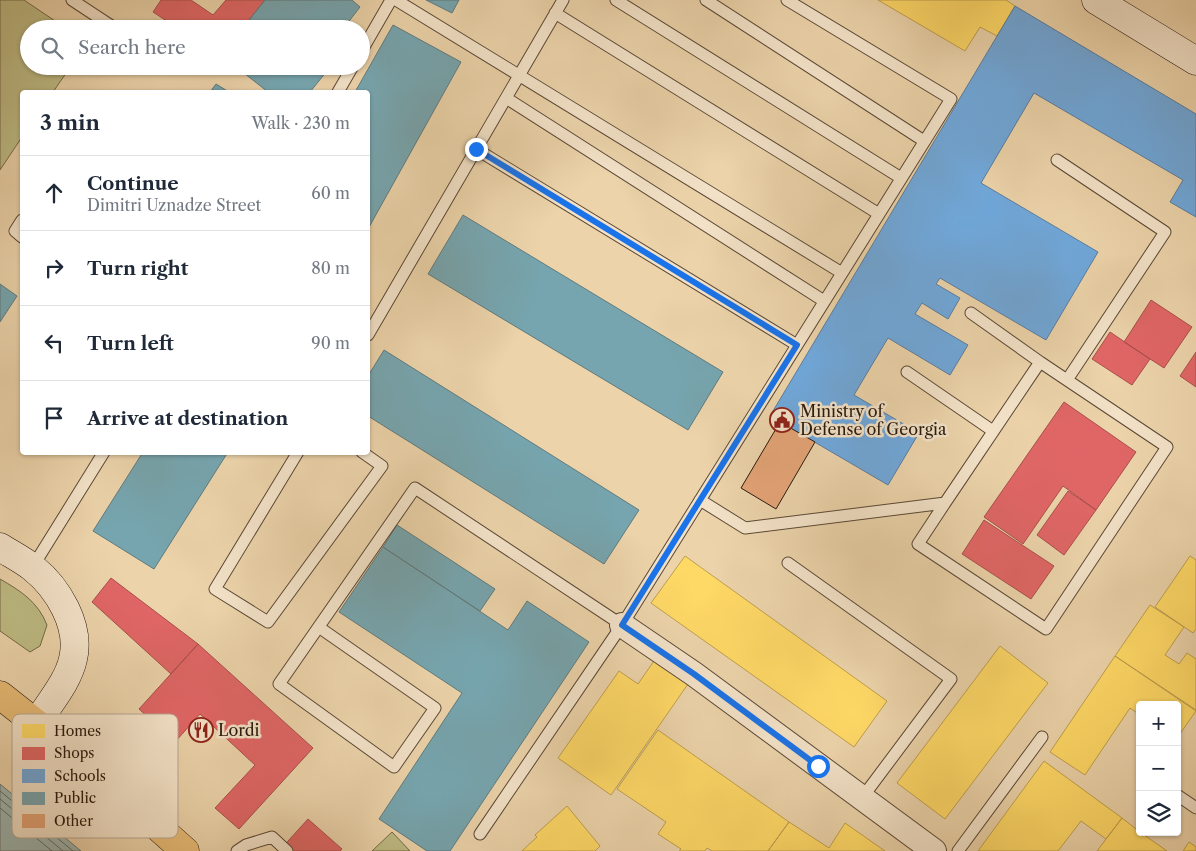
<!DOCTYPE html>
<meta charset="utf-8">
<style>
:root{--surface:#fff;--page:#f6f6f7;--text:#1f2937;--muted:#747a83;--line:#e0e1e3}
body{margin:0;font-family:"Libre Caslon Text",serif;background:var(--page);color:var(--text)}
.controls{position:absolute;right:15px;bottom:15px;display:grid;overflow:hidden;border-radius:5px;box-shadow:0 1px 4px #0004}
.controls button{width:45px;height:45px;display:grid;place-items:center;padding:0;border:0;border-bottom:1px solid var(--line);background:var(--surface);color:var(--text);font:25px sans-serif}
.stop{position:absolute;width:15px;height:15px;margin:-11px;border:4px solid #1a73e8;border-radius:50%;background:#fff}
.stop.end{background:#1a73e8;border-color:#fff;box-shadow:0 1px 5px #0008}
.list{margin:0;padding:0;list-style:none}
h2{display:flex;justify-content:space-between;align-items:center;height:65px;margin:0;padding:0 20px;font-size:21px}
h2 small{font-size:16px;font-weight:400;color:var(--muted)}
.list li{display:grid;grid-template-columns:32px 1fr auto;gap:15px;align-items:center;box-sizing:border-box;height:75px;padding:0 20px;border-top:1px solid var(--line)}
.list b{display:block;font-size:19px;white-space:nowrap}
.list p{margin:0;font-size:16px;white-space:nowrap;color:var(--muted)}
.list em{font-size:16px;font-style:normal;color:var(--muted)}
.icon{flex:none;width:28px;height:28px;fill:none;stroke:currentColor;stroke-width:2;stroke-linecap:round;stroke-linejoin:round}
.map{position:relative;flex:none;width:1196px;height:851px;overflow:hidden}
.search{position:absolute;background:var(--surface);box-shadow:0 1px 4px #0004;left:20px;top:20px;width:350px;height:55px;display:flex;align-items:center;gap:12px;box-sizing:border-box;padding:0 18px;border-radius:28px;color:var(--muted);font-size:19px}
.panel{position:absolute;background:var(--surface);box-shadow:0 1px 4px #0004;left:20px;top:90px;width:350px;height:365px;border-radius:5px}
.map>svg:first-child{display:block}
</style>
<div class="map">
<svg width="1196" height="851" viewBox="0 0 1196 851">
<rect width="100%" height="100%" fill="#ecd3aa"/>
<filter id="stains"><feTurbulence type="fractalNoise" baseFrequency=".004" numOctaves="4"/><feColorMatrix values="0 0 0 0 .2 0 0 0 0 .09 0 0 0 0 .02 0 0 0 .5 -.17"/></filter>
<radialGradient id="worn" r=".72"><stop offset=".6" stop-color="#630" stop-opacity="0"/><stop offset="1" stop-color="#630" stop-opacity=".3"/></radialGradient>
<path fill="#bebb84" stroke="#746a49" d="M 0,0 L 24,0 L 67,29 L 29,29 L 29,66 L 71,66 L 53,92 L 22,92 L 22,137 L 0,170 Z
M 0,579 C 21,591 38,602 47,625 L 40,646 L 30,652 L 0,631 Z
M 392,832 L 410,851 L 372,851 Z"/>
<path fill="#9cb6b2" stroke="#6e7770" d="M 0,784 L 81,851 L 0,851 Z"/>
<path fill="#ffd966" stroke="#bf9f4c" d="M 878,0 L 1006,0 L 1015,6 L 997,36 L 980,27 L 965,51 Z
M 685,556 L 887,701 L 854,747 L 651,603 Z
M 1190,556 L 1196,560 L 1196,629 L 1193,633 L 1155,607 Z
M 1150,605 L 1184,627 L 1165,655 L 1179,664 L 1187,653 L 1196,659 L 1196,710 L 1115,656 Z
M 1000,646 L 1048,683 L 945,819 L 897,783 Z
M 1115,656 L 1196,711 L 1177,738 L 1177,705 L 1140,705 L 1140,715 L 1130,708 L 1085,775 L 1050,752 Z
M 654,661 L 688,684 L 611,795 L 558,758 L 619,671 L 638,684 Z
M 658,730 L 789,822 L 768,851 L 712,851 L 707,848 L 705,851 L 679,851 L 681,849 L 658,834 L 666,822 L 617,789 Z
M 1044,761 L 1122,818 L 1106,839 L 1081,821 L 1058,851 L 978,851 Z
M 567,806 L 600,846 L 595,851 L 522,851 L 537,837 L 535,835 Z
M 1122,818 L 1140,832 L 1167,851 L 1097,851 Z
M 789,822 L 829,848 L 845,823 L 885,851 L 768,851 Z
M 1189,842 L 1196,847 L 1196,851 L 1183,851 Z"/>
<path fill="#e06666" stroke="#a94f4c" d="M 161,0 L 191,0 L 213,15 L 226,0 L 265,0 L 242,29 L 179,29 L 153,12 Z
M 1151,300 L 1192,327 L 1164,368 L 1124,342 Z
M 1110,332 L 1150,359 L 1132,385 L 1092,359 Z
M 1196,352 L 1196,387 L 1180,376 Z
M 1064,402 L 1136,452 L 1096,510 L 1063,486 L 1023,544 L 984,517 Z
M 1068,491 L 1096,510 L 1064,555 L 1037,535 Z
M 984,520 L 1054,566 L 1031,599 L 962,554 Z
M 111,578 L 198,644 L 171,674 L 92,602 Z
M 198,644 L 313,748 L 239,829 L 215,808 L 255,765 L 200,714 L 175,742 L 139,709 Z
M 308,819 L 342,849 L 340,851 L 279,851 Z"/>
<path fill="#6fa8dc" stroke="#5a7d9e" d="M 1015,6 L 1196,114 L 1196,217 L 1170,202 L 1183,180 L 1034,93 L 981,183 L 1098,252 L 1046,340 L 940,278 L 936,284 L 960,298 L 948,319 L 922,303 L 915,314 L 968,345 L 950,375 L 888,338 L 854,395 L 919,433 L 888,485 L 770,416 Z"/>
<path fill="#76a5af" stroke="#5f7b7f" d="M 265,0 L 352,0 L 360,7 L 343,29 L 242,29 Z
M 426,0 L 459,0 L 452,13 Z
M 393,25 L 461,62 L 368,229 L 368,92 L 355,92 Z
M 235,66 L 331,66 L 310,92 L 268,92 Z
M 216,84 L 229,92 L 210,92 Z
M 463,215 L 723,372 L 688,430 L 428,274 Z
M 0,284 L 17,296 L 0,322 Z
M 384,350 L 639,510 L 604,564 L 368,416 L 368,376 Z
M 143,452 L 228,452 L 154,569 L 93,531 Z
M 397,525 L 495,589 L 480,611 L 383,547 Z
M 383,547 L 508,630 L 527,601 L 589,642 L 450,851 L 427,851 L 379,819 L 462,693 L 339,612 Z"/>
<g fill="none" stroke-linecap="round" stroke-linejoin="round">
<path stroke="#626860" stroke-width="1" d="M 0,791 L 73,851
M 0,799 L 63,851
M 0,808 L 52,851"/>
</g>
<path fill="#e4a477" stroke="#29190e" d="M 780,422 L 815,442 L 776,509 L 741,488 Z"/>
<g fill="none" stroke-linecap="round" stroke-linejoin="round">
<defs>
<path id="service" d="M 72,0 L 116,29
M 396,0 L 842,273
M 616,0 L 901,178
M 706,0 L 924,141
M 555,13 L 879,214
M 361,52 L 391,0
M 338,92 L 353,66
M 506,98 L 824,301
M 476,149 L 797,345
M 1057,160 L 1165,232 L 1067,380
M 22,220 L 15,231 L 22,237
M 971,313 L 1040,362
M 368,335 L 563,0
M 907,372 L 993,431
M 298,452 L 215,589 L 268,622 L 382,466 L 362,452
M 700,500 L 745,528 L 945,503 L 1040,362 L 1167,447 L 1046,629 L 918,544 L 945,503
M 788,563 L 951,679 L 862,798
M 32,568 L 104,452
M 320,628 L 435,708 L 394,767 L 279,684 L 415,488 L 622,625
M 1177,795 L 1196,808
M 480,834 L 622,625 L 951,99 L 787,0
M 237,851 L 246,845 L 272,837 L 287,851
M 958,851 L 1042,737"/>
<path id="minor" d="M 622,625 L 694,674 L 934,851"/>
<path id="secondary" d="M 1096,0 L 1196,61
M 0,547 C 11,554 23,560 33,568 C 58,588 81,626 73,659 C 68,682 49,703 37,723"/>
<path id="primary" d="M 0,695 L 85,762 L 185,851"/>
</defs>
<use href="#service" stroke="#5a4835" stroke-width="13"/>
<use href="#minor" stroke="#5a4835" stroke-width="26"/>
<use href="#secondary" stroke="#29190e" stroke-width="29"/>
<use href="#primary" stroke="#29190e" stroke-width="29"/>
<use href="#service" stroke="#f3e2c8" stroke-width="11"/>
<use href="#minor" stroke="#f3e2c8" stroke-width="24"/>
<use href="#secondary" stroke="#f3e2c8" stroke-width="28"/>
<use href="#primary" stroke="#e6ba75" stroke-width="28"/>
</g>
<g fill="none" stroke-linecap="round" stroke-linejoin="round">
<path stroke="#1a73e8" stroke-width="6" d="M 476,149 L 797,345 L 622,625 L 694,674 L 818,766"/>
</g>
<defs>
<symbol id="civic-ring" viewBox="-11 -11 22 22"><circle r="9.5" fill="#f3e2c8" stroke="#8f2418" stroke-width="1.5"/><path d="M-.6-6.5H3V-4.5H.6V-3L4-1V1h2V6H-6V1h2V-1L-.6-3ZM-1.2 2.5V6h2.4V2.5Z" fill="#8f2418"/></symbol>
<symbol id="restaurant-ring" viewBox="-11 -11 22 22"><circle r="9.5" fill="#f3e2c8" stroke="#8f2418" stroke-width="1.5"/><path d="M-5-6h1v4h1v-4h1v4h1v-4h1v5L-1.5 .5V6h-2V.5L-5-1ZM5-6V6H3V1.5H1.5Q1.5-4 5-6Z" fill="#8f2418"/></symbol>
</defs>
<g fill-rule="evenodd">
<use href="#civic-ring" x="768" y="406" width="28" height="28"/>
<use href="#restaurant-ring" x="187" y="716" width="28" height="28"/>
</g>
<g text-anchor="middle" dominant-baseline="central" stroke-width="5" stroke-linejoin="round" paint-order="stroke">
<g font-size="16" fill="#29190e" stroke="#f3e2c8" text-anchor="start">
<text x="800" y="411">Ministry of<tspan x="800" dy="18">Defense of Georgia</tspan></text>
<text x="218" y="730">Lordi</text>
</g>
</g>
<rect x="12" y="714" width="166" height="124" rx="8" fill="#f3e2c8" stroke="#b6a690" stroke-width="1"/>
<rect x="22" y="724" width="23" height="14" fill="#ffd966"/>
<rect x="22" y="747" width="23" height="13" fill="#e06666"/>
<rect x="22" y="769" width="23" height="14" fill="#6fa8dc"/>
<rect x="22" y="792" width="23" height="13" fill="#76a5af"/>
<rect x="22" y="814" width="23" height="14" fill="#e4a477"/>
<g font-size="14" fill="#29190e">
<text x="54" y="736">Homes</text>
<text x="54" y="758">Shops</text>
<text x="54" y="781">Schools</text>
<text x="54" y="803">Public</text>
<text x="54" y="826">Other</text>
</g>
<rect width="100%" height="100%" filter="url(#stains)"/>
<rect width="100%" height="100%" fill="url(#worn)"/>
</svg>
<div class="controls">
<button>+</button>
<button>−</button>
<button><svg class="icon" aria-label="layers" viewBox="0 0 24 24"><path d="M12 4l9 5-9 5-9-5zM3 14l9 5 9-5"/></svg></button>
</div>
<div class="stop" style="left:818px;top:766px"></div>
<div class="stop end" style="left:476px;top:149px"></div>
<div class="search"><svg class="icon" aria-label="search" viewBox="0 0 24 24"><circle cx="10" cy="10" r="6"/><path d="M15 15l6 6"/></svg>Search here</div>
<section class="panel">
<h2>3 min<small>Walk · 230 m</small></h2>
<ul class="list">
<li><svg class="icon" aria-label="ahead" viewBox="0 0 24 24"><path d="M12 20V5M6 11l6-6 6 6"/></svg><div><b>Continue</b><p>Dimitri Uznadze Street</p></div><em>60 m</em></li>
<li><svg class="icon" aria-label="right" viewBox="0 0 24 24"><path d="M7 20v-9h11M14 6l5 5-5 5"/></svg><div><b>Turn right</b></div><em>80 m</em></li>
<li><svg class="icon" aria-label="left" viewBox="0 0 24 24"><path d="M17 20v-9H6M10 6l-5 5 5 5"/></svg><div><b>Turn left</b></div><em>90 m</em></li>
<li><svg class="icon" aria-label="arrive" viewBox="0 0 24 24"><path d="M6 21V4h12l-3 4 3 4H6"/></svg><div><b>Arrive at destination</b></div></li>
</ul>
</section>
</div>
